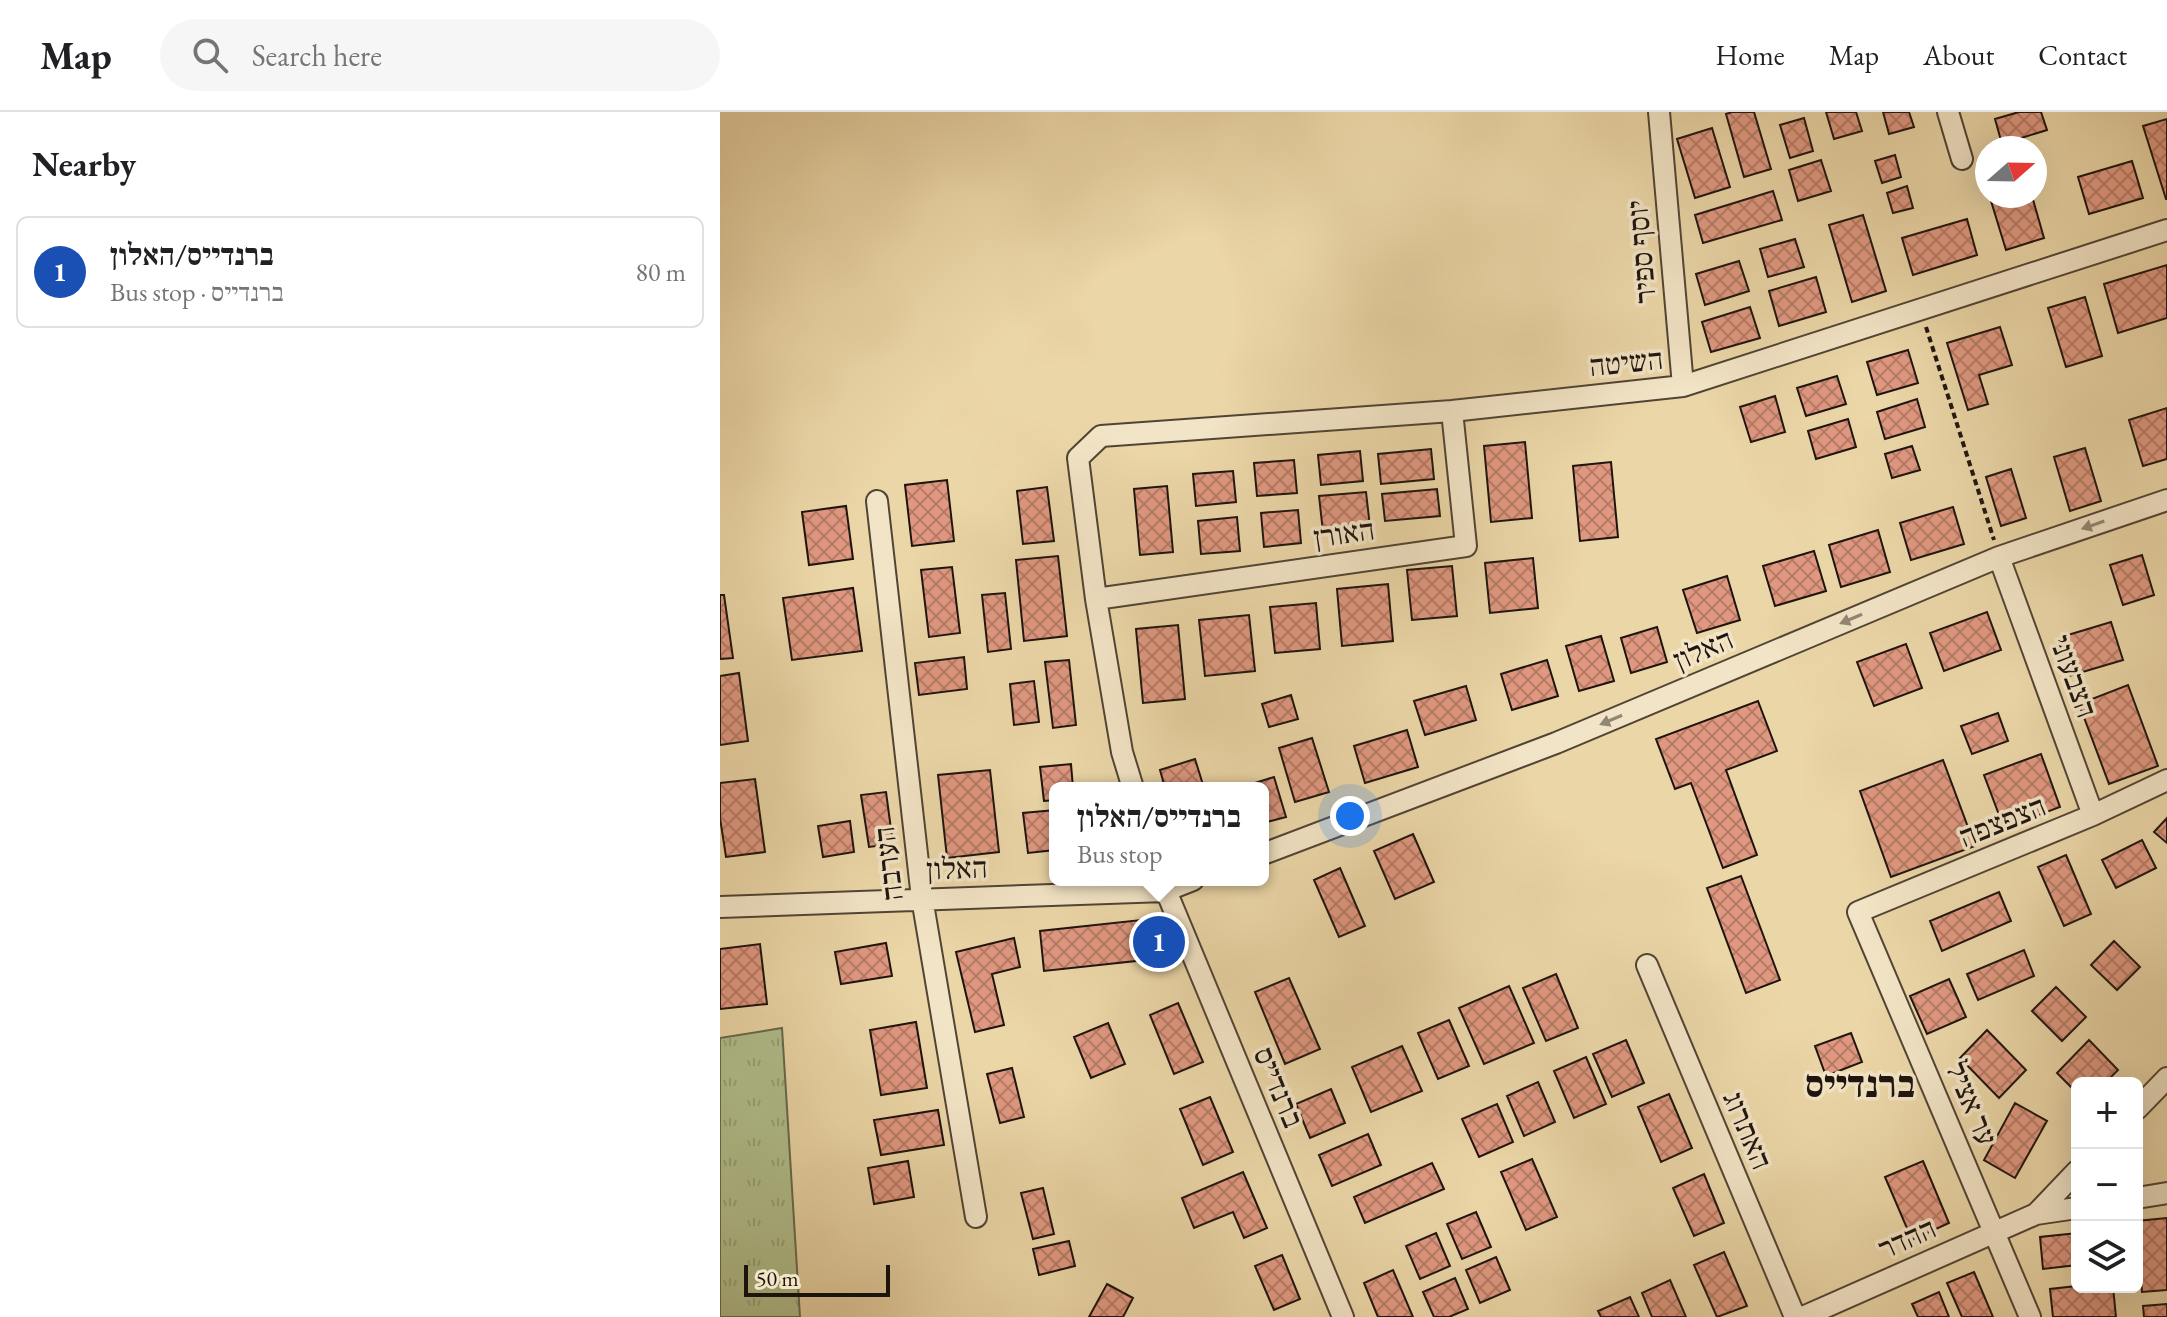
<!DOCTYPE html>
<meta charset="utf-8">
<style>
:root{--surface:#fff;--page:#f6f6f6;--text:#202124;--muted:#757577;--line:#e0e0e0;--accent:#7c3aed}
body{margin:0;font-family:"EB Garamond","Frank Ruhl Libre",serif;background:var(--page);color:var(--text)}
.controls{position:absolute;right:24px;bottom:24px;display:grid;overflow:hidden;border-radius:12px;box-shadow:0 8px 32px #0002}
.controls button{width:72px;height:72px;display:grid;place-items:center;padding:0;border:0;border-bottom:2px solid var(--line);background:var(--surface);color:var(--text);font:40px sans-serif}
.compass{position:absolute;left:1255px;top:24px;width:72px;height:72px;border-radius:50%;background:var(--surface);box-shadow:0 8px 32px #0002;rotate:70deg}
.scale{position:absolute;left:24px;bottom:20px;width:146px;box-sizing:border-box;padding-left:8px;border:4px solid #1e140e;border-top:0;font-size:22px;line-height:28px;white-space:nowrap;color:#1e140e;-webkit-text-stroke:6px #f2e4c6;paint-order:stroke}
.you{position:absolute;left:630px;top:704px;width:28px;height:28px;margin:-20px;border:6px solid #fff;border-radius:50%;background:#1a73e8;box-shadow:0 0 0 12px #1a73e833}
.badge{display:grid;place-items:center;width:52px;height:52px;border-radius:50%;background:var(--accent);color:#fff;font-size:26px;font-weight:700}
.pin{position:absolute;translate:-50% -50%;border:4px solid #fff;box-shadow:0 2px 8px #0006}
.popup{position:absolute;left:329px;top:670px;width:220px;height:104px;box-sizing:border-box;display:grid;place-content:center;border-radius:12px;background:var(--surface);filter:drop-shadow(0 2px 6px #0005);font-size:26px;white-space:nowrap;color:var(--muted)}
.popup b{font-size:30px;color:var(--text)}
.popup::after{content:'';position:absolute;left:50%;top:100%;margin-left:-16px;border:16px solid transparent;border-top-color:var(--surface)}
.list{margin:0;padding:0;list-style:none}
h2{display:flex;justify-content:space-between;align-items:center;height:104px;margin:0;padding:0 32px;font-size:34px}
h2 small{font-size:26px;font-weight:400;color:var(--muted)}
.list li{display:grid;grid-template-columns:52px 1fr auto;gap:24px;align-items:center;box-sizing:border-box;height:112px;margin:0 16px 16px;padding:0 16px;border:2px solid var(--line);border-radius:12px}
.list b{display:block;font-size:30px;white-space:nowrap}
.list p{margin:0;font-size:26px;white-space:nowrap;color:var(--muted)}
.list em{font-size:26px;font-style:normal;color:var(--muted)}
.icon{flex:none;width:44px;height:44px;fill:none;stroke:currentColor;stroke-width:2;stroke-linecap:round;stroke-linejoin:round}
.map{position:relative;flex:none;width:1447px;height:1205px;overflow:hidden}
header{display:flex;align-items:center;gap:48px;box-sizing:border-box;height:112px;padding:0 40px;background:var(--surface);border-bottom:2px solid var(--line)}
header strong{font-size:38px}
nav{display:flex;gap:44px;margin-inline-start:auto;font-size:28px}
.search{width:560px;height:72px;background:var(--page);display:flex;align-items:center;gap:20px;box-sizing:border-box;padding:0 28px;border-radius:44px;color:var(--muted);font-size:30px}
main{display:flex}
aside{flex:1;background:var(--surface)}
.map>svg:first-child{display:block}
</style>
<header>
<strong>Map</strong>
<div class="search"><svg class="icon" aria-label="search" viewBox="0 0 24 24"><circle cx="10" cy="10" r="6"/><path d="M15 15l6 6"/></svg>Search here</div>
<nav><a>Home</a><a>Map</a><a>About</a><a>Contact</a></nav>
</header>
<main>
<aside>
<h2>Nearby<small></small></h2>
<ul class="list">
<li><span class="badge" style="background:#1a4fb4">1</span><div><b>ברנדייס/האלון</b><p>Bus stop · ברנדייס</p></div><em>80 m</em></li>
</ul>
</aside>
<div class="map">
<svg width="1447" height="1205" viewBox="0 0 1447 1205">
<defs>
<pattern id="grass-tufts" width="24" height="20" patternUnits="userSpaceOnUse" patternTransform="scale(2)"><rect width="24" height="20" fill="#b1bf8d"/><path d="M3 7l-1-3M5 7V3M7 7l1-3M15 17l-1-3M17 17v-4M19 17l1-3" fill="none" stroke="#98a378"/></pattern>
<pattern id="building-cross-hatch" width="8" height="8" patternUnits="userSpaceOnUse" patternTransform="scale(2)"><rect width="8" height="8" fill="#e09880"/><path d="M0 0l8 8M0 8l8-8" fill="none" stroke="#b57b67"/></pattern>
</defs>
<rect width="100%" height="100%" fill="#ebd6a7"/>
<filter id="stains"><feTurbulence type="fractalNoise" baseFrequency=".0025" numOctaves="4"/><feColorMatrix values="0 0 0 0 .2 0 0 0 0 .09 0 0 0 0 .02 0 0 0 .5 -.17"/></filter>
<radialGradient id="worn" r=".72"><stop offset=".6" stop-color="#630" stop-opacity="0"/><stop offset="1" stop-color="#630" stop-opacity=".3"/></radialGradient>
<path fill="url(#grass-tufts)" stroke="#686a4e" stroke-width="2" d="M 62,916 L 80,1205 L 0,1205 L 0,926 Z"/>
<path fill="url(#building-cross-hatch)" stroke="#1e140e" stroke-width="2" d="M 1012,0 L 1034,0 L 1051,57 L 1024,65 L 1006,2 Z
M 1106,0 L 1136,0 L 1142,19 L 1114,27 Z
M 1163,0 L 1189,0 L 1194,15 L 1169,22 Z
M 1299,0 L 1321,0 L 1327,18 L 1282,32 L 1275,7 Z
M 1084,6 L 1093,39 L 1070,46 L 1060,13 Z
M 1447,7 L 1447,87 L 1446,87 L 1423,14 Z
M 992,16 L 1010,75 L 975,86 L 957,27 Z
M 1175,43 L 1181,65 L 1162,71 L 1155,49 Z
M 1101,48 L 1111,79 L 1078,89 L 1069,58 Z
M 1412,49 L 1423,86 L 1369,102 L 1358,65 Z
M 1187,74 L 1193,96 L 1173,101 L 1167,81 Z
M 1053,79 L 1062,108 L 983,131 L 975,103 Z
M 1287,84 L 1312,84 L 1324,126 L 1286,138 L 1271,89 Z
M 1143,103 L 1166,179 L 1132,190 L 1109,113 Z
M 1247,107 L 1257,143 L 1193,163 L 1182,126 Z
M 1075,127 L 1084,155 L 1048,165 L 1040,137 Z
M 1019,149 L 1029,179 L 985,193 L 976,162 Z
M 1447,153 L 1447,206 L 1398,221 L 1384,172 Z
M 1096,165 L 1106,200 L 1059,214 L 1049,179 Z
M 1365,185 L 1382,244 L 1346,255 L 1328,196 Z
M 1030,195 L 1040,226 L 991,240 L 982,210 Z
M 1280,215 L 1292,253 L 1259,263 L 1268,292 L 1248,298 L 1227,231 Z
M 1188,238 L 1198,271 L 1157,283 L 1147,250 Z
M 1117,264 L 1126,292 L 1086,304 L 1077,276 Z
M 1055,284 L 1065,320 L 1031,330 L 1020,295 Z
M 1197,287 L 1205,315 L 1165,327 L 1157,300 Z
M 1447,296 L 1447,347 L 1423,354 L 1409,308 Z
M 1128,307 L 1136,335 L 1096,347 L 1088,319 Z
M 805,330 L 812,406 L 771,410 L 764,334 Z
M 1192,334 L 1200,358 L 1172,366 L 1165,342 Z
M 1365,336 L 1381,389 L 1350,399 L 1334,345 Z
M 711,337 L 714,367 L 661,372 L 658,342 Z
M 640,339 L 643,369 L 601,373 L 598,343 Z
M 574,348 L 577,381 L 537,384 L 534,351 Z
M 891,350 L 898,425 L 860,429 L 853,354 Z
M 1291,357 L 1306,406 L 1281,414 L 1266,365 Z
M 513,359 L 516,390 L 476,394 L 473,362 Z
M 227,368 L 234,429 L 192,434 L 185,373 Z
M 447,374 L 453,440 L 420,443 L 414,377 Z
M 327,375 L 334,429 L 303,432 L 297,379 Z
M 717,377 L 720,404 L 665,409 L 662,382 Z
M 646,380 L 650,415 L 603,420 L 599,384 Z
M 126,394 L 133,447 L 89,453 L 82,400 Z
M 1233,395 L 1244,432 L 1191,448 L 1180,411 Z
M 578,398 L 581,431 L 544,435 L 541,401 Z
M 517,405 L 520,439 L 481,442 L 478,409 Z
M 1158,418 L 1170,460 L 1121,475 L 1109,433 Z
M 1094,439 L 1106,479 L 1055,494 L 1043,454 Z
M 1422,443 L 1434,483 L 1403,493 L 1390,453 Z
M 338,444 L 347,524 L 304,529 L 296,448 Z
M 813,446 L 818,496 L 770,501 L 765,451 Z
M 732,454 L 737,504 L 692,508 L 687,458 Z
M 232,455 L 240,521 L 209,525 L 201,458 Z
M 1007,464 L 1020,508 L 977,521 L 963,478 Z
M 668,472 L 673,529 L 622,534 L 617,477 Z
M 133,476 L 142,539 L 72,548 L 63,486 Z
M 285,481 L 291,537 L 268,540 L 262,483 Z
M 0,483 L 4,483 L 13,546 L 0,547 Z
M 596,491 L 600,537 L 555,541 L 550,495 Z
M 1267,500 L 1281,538 L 1224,559 L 1210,521 Z
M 529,503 L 535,559 L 485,564 L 479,508 Z
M 1391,510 L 1403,548 L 1349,564 L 1338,526 Z
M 458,513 L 465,587 L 423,591 L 416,517 Z
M 937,515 L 947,550 L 911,561 L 901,526 Z
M 881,524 L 894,569 L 859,579 L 846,534 Z
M 1186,532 L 1202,576 L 1154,594 L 1137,550 Z
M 244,545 L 247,577 L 199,583 L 195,551 Z
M 349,548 L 356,613 L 333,616 L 325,550 Z
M 827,548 L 838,584 L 792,598 L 781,562 Z
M 19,561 L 28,629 L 0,633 L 0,564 Z
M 314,569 L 319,610 L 294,613 L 290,572 Z
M 1408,573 L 1438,654 L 1389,672 L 1359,592 Z
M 746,574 L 756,608 L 705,623 L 694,589 Z
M 571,583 L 578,607 L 549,615 L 542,592 Z
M 1038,589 L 1057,639 L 1006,658 L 1037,743 L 1003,756 L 971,671 L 955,677 L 936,627 Z
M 1278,601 L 1288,629 L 1252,642 L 1241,614 Z
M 687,618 L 698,655 L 645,671 L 634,634 Z
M 592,626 L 609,680 L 575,690 L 559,636 Z
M 1321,642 L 1340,695 L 1284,716 L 1264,663 Z
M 475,647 L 484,676 L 445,676 L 440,658 Z
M 1223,648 L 1255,734 L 1171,765 L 1140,679 Z
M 351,652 L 353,676 L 335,676 L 335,688 L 324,689 L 320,655 Z
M 270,658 L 279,740 L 227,746 L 218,663 Z
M 554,665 L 566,705 L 543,711 L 543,676 L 519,676 Z
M 35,667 L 45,740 L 6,745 L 0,706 L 0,671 Z
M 166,680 L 173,732 L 149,735 L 141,683 Z
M 335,698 L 335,738 L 308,741 L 303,701 Z
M 1447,706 L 1447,731 L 1434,720 Z
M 130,709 L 134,740 L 103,745 L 98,714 Z
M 693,722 L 714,770 L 675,787 L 654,739 Z
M 1422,728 L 1436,756 L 1396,776 L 1382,748 Z
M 1346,743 L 1371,802 L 1344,814 L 1318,755 Z
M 620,756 L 645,814 L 619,825 L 594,768 Z
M 1021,764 L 1060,868 L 1026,881 L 987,776 Z
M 1279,780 L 1291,809 L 1222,839 L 1210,809 Z
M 421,808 L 425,848 L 324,859 L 320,819 Z
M 294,826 L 300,855 L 272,862 L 284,913 L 255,920 L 236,840 Z
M 1394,829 L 1420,855 L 1397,878 L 1371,853 Z
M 166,831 L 172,864 L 121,872 L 115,840 Z
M 40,832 L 47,892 L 0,897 L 0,837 Z
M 1304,838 L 1314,864 L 1258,888 L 1247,862 Z
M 836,862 L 858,916 L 826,929 L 803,876 Z
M 569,866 L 600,937 L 565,952 L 535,880 Z
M 1229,867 L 1246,905 L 1207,922 L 1190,884 Z
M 789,874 L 814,931 L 764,952 L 739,896 Z
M 1336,875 L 1366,905 L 1342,929 L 1312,899 Z
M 458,891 L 483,950 L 454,962 L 430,903 Z
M 729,908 L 749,954 L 718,967 L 698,921 Z
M 196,910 L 207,976 L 161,983 L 150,918 Z
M 388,911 L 405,952 L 371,966 L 354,925 Z
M 1267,918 L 1306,958 L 1279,986 L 1240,946 Z
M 1131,921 L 1142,950 L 1106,964 L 1095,934 Z
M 906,928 L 924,971 L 892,985 L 873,942 Z
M 1369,928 L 1398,958 L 1385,971 L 1357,971 L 1357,981 L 1337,961 Z
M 682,934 L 702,979 L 651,1000 L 632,955 Z
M 866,945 L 886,992 L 854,1006 L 834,959 Z
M 292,956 L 304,1005 L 280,1011 L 267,962 Z
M 818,970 L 835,1010 L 804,1024 L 787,984 Z
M 611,977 L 625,1011 L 590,1026 L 576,992 Z
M 949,982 L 972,1036 L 941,1050 L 918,995 Z
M 490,985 L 513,1040 L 483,1053 L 460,997 Z
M 1295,991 L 1327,1009 L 1295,1066 L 1264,1048 Z
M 777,992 L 793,1030 L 759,1045 L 742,1007 Z
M 218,998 L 224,1033 L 161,1043 L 154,1008 Z
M 648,1022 L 661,1053 L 612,1074 L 599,1043 Z
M 812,1047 L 837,1105 L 806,1118 L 781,1060 Z
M 188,1049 L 194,1085 L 154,1092 L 148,1056 Z
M 1203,1049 L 1229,1111 L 1192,1128 L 1165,1065 Z
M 712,1051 L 724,1077 L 645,1111 L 634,1085 Z
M 523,1060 L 547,1116 L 524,1126 L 513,1100 L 474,1116 L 462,1086 Z
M 984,1062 L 1004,1111 L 974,1124 L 953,1076 Z
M 323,1076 L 334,1122 L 313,1127 L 301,1081 Z
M 756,1100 L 771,1135 L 742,1147 L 727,1112 Z
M 1447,1106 L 1447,1178 L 1422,1180 L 1417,1109 Z
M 716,1121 L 730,1154 L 700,1167 L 686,1134 Z
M 1357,1121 L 1357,1153 L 1323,1157 L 1320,1125 Z
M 349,1129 L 355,1154 L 319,1163 L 313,1137 Z
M 1004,1140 L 1027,1194 L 997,1205 L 974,1153 Z
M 562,1143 L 580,1187 L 554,1198 L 535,1154 Z
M 776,1145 L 790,1178 L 760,1191 L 746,1158 Z
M 673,1158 L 693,1205 L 658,1205 L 644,1171 Z
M 1254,1160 L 1273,1205 L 1242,1205 L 1227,1171 Z
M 735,1166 L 748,1197 L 729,1205 L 714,1205 L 703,1180 Z
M 950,1168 L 966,1205 L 932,1205 L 922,1181 Z
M 387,1172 L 413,1186 L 403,1205 L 369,1205 Z
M 1357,1174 L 1393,1175 L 1396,1205 L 1333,1205 L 1330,1177 Z
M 1219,1180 L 1229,1205 L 1198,1205 L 1192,1192 Z
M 910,1185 L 919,1205 L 881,1205 L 878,1199 Z
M 1447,1192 L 1447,1205 L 1424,1205 L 1423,1194 Z"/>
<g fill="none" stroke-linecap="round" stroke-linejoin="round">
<defs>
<path id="minor" d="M 939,0 L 963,274
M 1228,0 L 1242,47
M 157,389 L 202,786 L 256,1105
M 1279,445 L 1373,703
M 376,487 L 746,434 L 732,299
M 413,676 L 402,640 L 376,487 L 358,346 L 381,324 L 732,299 L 963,274 L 1447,118
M 543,742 L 836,631 L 1279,445 L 1447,388
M 442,769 L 623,1205
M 0,795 L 445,779 L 473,768
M 927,853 L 1075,1205
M 1417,997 L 1447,966
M 1417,1086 L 1447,1081
M 1316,1102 L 1357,1059
M 1083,1205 L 1316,1102 L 1357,1096
M 1310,1205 L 1138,800 L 1373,703 L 1447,668"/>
</defs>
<use href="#minor" stroke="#514434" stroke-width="24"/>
<path stroke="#1e140e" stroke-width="4" stroke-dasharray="6 4" stroke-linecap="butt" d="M 1206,215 L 1274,428"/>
<use href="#minor" stroke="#f2e4c6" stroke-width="20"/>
</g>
<defs><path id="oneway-solid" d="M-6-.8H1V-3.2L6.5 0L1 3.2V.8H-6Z" transform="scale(2)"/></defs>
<g fill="#938673">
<use href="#oneway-solid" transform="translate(1373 413) rotate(161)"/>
<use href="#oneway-solid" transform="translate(1131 507) rotate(157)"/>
<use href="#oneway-solid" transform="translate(891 608) rotate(157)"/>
</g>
<g text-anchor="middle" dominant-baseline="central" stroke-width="7" stroke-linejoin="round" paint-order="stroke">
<g font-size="30" fill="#1e140e" stroke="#f2e4c6">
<text transform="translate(921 140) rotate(-95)">יוסף ספיר</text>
<text transform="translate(906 250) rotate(-6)">השיטה</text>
<text transform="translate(624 421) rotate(-8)">האורן</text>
<text transform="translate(983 537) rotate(-23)">האלון</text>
<text transform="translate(1354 564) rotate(70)">הצבעוני</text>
<text transform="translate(1282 709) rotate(-22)">הצפצפה</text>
<text transform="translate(168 752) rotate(-97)">הערבה</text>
<text transform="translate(237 756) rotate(-2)">האלון</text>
<text transform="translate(559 975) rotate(67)">ברנדייס</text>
<text transform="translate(1252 991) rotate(67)">ער אציל</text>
<text transform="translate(1028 1018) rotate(67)">האתרוג</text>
<text transform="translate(1187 1126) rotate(-24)">ההדר</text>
</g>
<g font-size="38" font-weight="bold" fill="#1e140e" stroke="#f2e4c6">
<text x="1140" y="971">ברנדייס</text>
</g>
</g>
<rect width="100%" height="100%" filter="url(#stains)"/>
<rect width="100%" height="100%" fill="url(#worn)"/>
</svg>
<div class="controls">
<button>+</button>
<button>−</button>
<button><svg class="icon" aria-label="layers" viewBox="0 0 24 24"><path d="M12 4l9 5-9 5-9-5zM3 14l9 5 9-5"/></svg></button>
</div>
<svg class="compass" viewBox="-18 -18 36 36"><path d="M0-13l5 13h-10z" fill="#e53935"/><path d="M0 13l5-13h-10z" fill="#757577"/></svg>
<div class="scale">50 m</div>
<div class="you"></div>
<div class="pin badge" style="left:439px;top:830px;background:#1a4fb4">1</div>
<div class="popup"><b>ברנדייס/האלון</b>Bus stop</div>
</div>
</main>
